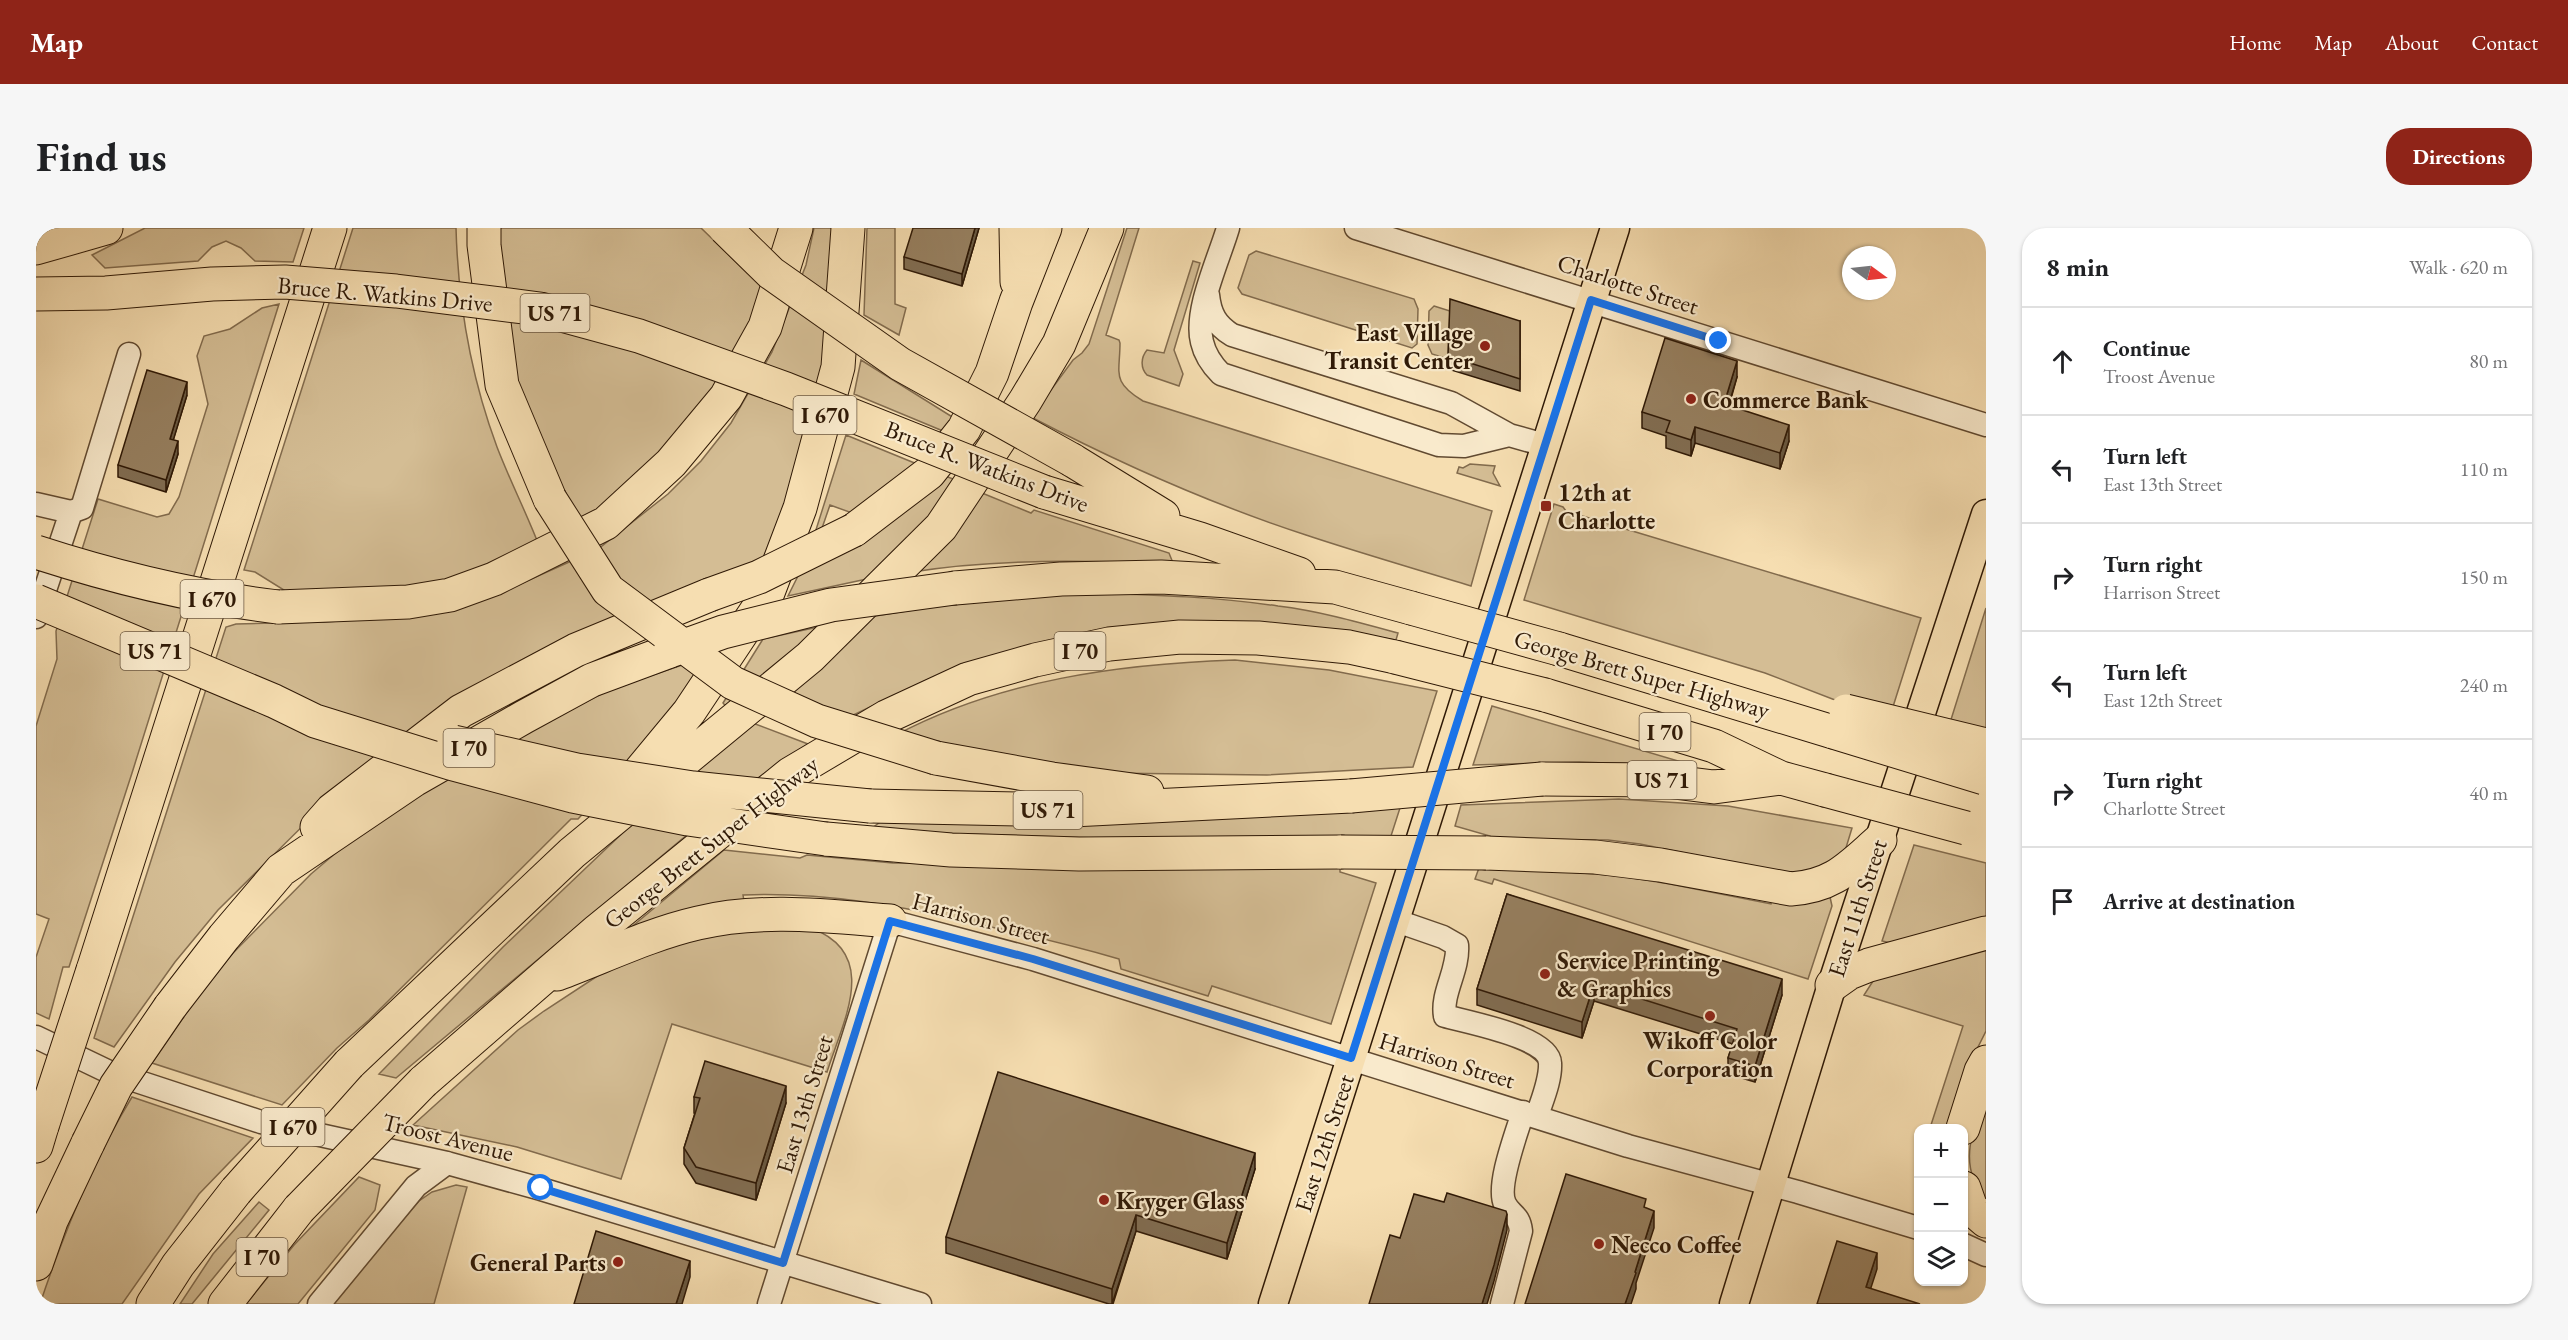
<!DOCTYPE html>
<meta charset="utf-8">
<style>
:root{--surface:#fff;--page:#f6f6f6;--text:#202124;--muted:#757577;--line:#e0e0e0;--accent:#8f2418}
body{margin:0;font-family:"EB Garamond",serif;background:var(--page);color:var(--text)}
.controls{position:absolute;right:18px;bottom:18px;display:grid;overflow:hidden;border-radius:12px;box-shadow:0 2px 4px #0004}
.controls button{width:54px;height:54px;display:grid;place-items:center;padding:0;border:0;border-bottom:2px solid var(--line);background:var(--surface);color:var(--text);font:30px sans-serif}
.compass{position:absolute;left:1806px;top:18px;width:54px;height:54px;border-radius:50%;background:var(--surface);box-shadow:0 2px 4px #0004;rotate:105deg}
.stop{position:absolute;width:18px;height:18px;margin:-14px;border:4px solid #1a73e8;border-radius:50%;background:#fff}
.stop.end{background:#1a73e8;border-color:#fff;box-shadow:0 2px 6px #0008}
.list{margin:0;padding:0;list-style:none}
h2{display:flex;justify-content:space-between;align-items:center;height:78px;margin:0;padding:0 24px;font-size:26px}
h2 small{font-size:20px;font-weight:400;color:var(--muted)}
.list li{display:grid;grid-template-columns:39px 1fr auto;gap:18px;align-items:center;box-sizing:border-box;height:108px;padding:0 24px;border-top:2px solid var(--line)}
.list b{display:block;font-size:22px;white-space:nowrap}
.list p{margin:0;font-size:20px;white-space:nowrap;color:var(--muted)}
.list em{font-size:20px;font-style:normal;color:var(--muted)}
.icon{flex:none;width:33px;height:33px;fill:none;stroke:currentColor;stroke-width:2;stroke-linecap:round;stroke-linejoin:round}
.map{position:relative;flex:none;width:1950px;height:1076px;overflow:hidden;border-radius:24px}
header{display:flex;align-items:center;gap:36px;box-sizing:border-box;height:84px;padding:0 30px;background:var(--accent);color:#fff}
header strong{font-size:28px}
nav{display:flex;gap:33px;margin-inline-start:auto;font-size:21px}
.intro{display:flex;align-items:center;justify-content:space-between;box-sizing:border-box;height:144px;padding:0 36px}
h1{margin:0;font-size:42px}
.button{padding:15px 27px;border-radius:24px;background:var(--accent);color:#fff;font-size:21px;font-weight:700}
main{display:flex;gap:36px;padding:0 36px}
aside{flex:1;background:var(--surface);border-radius:24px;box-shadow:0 2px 4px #0004}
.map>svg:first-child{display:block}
</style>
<header>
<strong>Map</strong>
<nav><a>Home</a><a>Map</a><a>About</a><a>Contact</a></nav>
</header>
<div class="intro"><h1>Find us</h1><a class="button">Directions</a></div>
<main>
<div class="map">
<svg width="1950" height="1076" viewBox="0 0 1950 1076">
<rect width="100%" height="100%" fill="#f6deb1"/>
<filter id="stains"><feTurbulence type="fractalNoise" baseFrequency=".00333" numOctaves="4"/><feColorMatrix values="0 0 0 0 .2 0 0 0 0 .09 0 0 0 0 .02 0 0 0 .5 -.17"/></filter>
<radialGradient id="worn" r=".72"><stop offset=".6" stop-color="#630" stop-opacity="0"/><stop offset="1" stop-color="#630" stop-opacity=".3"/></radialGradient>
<path fill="#d4bd94" stroke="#826b4d" stroke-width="1.5" d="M 109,0 L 268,0 L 257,34 L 219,33 L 205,20 L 190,13 L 176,19 L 162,33 L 69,40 L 56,27 Z
M 317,0 L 420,0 C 422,74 435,149 461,219 C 474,253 491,286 504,320 L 458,339 L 382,360 L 251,364 L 219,344 L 208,342 Z
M 457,0 L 665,0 L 730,63 L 685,155 L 639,216 L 542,298 L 480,167 Z
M 778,0 L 798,0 L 791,116 L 775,202 L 730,330 L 300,565 L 182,682 L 139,734 L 78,819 L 58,810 L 190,399 L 200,396 L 238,395 L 239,390 L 288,394 L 379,388 L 473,361 L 562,321 L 632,266 L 665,233 L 695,195 L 736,124 L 770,37 Z
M 831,0 L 859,0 L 859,76 L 870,80 L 863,107 L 828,87 Z
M 1091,0 L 1103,0 L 1070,107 L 1083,112 L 1084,115 C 1084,145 1075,154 1107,173 L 1456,283 L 1435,358 C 1380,341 1324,325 1270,307 C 1175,276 1083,235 995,189 L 1037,132 L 1046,125 L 1053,116 Z
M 1220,23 L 1378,71 L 1382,81 L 1381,116 L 1376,120 L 1206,66 L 1202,60 L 1213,27 Z
M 1157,33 L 1164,35 L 1138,122 L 1147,146 L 1143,158 L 1111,147 C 1104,140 1105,129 1111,122 L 1128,125 Z
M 243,76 L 96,545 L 33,739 L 27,739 L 13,791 L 0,785 L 0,729 L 13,691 L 0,686 L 0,498 L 21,431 L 20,403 L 62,271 L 121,289 L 133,286 L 143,269 L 172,176 L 161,128 L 168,108 L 194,101 L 226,80 Z
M 1398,78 L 1414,83 L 1412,131 L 1396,126 L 1392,117 L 1393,83 Z
M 825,132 L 918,190 L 907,203 L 818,166 Z
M 810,207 L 881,236 L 816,285 L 794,277 L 785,303 L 778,308 Z
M 1434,236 L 1459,238 L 1457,245 L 1464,258 L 1421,245 L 1423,239 L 1427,240 Z
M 904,246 L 925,254 L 840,349 L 752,368 L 764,344 Z
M 946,265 L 995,285 L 998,282 L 1133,325 L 1137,335 C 1050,333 962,330 876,344 Z
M 1518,276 L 1527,279 L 1530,283 L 1885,390 L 1855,485 L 1799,472 L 1729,445 L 1488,372 Z
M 1059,365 C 1120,367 1181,369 1242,378 C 1283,383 1322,394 1362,405 L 1360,412 L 1298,402 L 956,429 L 893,451 L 809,491 L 743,465 L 827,390 L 895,379 L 982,370 Z
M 1950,380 L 1950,506 L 1913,498 Z
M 791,397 L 692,481 L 687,475 L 727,411 Z
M 679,426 L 626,500 L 542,591 L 535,591 L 333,792 L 301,820 L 246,877 L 116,835 L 167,761 L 197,725 L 275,646 L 328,601 L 393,555 L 575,461 Z
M 1199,432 L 1293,442 L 1401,463 L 1377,539 L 1231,547 L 1070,545 L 860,507 C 964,452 1083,436 1199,432 Z
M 1456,478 L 1659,538 L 1543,534 L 1437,537 Z
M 714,494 L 772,516 L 719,552 L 654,544 Z
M 1583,571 L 1692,578 L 1816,600 L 1809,623 L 1778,644 L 1742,644 L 1604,616 L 1572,612 L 1454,611 L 1454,608 L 1419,598 L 1425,577 Z
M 1364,580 L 1354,611 L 1159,613 L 832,603 L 847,592 Z
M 596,596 L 652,606 L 360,850 L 343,846 L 467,719 Z
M 1878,617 L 1950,635 L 1950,694 L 1860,716 L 1846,713 Z
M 688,622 L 764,630 L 771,627 L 857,635 L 1304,637 L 1304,644 L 1340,655 L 1295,796 L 1176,758 L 1172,768 L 1085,741 L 1083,731 C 1038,718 992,707 946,697 C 867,678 789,664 707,667 L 709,679 L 587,706 Z
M 1444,637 L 1584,648 L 1634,656 L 1735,676 L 1736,672 L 1760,676 L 1794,669 L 1796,678 L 1772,751 L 1458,651 L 1456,656 L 1439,651 Z
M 775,700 C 845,726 807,793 791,844 L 636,796 L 585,951 L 481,919 L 377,897 L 482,802 L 508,783 L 566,745 L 594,730 L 689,703 Z
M 1950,715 L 1950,803 L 1936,831 L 1911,900 L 1894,900 L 1927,798 L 1828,767 L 1839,750 Z
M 1950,863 L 1950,977 C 1921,931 1936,910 1950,863 Z
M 96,869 L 217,910 L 163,966 L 86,1076 L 4,1076 C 28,1004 56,934 96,869 Z
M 323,949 L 344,957 L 339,982 L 262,1076 L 210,1076 L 258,1017 Z
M 420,957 L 431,959 L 398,1076 L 293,1076 L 383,973 L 396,964 Z
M 223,974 L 233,982 L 156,1076 L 144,1076 L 177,1026 Z"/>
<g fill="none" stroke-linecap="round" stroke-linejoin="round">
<defs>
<path id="minor" d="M 1192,0 C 1183,31 1158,83 1166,114 C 1169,127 1176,137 1185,146 L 1403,217 L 1428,218 L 1473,207
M 1320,0 L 1950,197
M 1172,67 C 1174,86 1180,97 1196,107 L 1415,175 L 1473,207 L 1509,217
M 0,276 L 35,284 L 46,280 L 93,126
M 0,389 L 35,284
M 1358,692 L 1407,709 L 1421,717 C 1423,742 1405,765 1409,788 C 1430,794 1513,809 1514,835 C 1515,852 1506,872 1501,888
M 0,809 L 73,844 L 225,894 L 411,935 L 505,961 L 884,1076
M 1928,1017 L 1950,1027
M 283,1076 L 380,958 L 411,935
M 733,1076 L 854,693 L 997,731 L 1592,918 L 1762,964 L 1882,1000
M 1466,1076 L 1485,1003 C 1483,986 1475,988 1469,976 C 1460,958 1481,904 1487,884"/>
<path id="major" d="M 1237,1076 L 1579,0
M 1698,1076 L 1796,757 L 1950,286"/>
<path id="highway" d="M 448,0 L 448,17 L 466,157 L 514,271
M 980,0 L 981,54
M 0,20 L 70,0
M 1036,232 L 1127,288
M 1008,264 L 1164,311 L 1263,346
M 818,302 L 893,245 L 928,201 L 956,145 L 980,74 L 1009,0
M 919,360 L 1025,351 L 1125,349 L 1299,359 L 1375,380
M 242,379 L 372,374 L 414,367 L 458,351 L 570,295 L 635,235 L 690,169 L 729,99 L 760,0
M 1523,421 L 1797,504
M 1509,467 L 1678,518 L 1745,550 L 1789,562
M 900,530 L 1016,551 L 1111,564
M 1506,551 L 1622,552 L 1678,559 L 1745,550
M 585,566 L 653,484 L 731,367 L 764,280 L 802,139 L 812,0
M 834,578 L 1036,582 L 1315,568
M 281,599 L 296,582 L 425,483 L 540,422 L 673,367
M 790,611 L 915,622 L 1043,626 L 1305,624
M 1450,625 L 1559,629 L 1624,637 L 1755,661 C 1798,658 1813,639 1844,612
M 57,742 L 294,0
M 521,746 C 567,729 614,706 662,695 C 724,680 791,688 854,693
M 1796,757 L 1813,745 L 1833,737 L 1950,705
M 134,779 L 188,709 L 245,642 L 378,552 L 488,489 L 556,452 L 634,423
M 313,836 L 536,625 L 774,429 L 905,299 L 989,173 L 1023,116 L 1071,0
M 387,854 L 562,702 L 754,546 L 850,489 L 932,451 L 999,432 L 1073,416 L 1144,409 L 1222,410 L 1313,419 L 1359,429
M 1927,900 L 1945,843 L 1950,834
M 0,918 L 6,898
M 1928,960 L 1935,980 L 1950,993
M 0,1036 L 15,993 L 52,915
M 117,1076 L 142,1037 L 200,963
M 189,1076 L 263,981"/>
</defs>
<use href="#minor" stroke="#614a31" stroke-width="25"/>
<use href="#major" stroke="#2f1906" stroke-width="31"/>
<use href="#highway" stroke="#2f1906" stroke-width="35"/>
<use href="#minor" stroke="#f9eacc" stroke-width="22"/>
<use href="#major" stroke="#f6deb1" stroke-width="28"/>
<use href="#highway" stroke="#f6deb1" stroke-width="33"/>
<defs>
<path id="highway-bridge" d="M 689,0 L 735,45 L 864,136 L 1036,232
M 0,66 L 70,65 L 176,56 L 249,54 L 360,63 L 504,81 L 603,108 L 750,161 L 1008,264
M 514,271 L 572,362 L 697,455 L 781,493 L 900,530
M 0,324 C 80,350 159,369 242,379
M 673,367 L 723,349 L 818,302
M 0,373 L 238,473 L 279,493 L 414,535 L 537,568 L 652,591 L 790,611
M 1375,380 L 1523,421
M 634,423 L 687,404 L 795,377 L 919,360
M 1359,429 L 1509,467
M 1810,483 L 1950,517
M 1797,504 L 1948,550
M 418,514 L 541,542 L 657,560 L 834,578
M 1789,562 L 1930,600
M 1315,568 L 1506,551
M 1305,624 L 1450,625
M 6,898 L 57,742
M 52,915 L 80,858 L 134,779
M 200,963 L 313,836
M 263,981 L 387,854"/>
</defs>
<use href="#highway-bridge" stroke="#2f1906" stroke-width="35" stroke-linecap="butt"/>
<use href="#highway-bridge" stroke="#f6deb1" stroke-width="33"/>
</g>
<path fill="#816d52" stroke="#2f1906" stroke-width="1.5" d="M 943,0 L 926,58 L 868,41 L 868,29 Z
M 1484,93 L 1484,163 L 1412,141 L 1412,128 Z
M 1701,149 L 1693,178 L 1753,213 L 1744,241 L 1659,215 L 1655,228 L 1630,220 L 1630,208 L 1606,200 L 1606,184 Z
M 151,167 L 137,212 L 142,226 L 130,264 L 82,249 L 82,237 Z
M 1471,666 L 1746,767 L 1719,854 L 1692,846 L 1692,830 L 1697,816 L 1558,773 L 1546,810 L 1441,777 L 1441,761 Z
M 658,869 L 750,875 L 720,972 L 660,955 L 648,936 L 648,920 L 659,885 L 658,885 Z
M 1219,941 L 1191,1031 L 1100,1003 L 1077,1076 L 1073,1076 L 910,1025 L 910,1009 Z"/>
<path fill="#695942" stroke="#2f1906" stroke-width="1.5" d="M 939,0 L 943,0 L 926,58 L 926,46 Z
M 1701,133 L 1701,149 L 1688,192 L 1688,176 Z
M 151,154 L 151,167 L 134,223 L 134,211 Z
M 1753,197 L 1753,213 L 1744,241 L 1744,225 Z
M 1659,199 L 1659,215 L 1655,228 L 1655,212 Z
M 142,213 L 142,226 L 130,264 L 130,252 Z
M 1746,751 L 1746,767 L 1719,854 L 1719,838 Z
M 1558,756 L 1558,773 L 1546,810 L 1546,794 Z
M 750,858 L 750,875 L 720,972 L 720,955 Z
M 1219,925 L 1219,941 L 1191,1031 L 1191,1015 Z
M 1618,983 L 1618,1000 L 1600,1055 L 1600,1061 L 1595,1076 L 1589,1076 Z
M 1471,986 L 1471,1002 L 1458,1053 L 1451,1076 L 1446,1076 Z
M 1100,987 L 1100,1003 L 1076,1076 L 1076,1061 Z
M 1841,1025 L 1841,1041 L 1830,1075 L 1830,1059 Z
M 654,1033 L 654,1049 L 646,1076 L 640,1076 Z"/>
<path fill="#967f5f" stroke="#2f1906" stroke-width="1.5" d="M 877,0 L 939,0 L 926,46 L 868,29 Z
M 1414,71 L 1484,93 L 1484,151 L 1412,128 Z
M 1629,110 L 1701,133 L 1688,176 L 1753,197 L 1744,225 L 1659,199 L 1655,212 L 1630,204 L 1634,193 L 1606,184 Z
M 111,142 L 151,154 L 134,211 L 142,213 L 130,252 L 82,237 Z
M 1471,666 L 1746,751 L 1719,838 L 1692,830 L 1701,801 L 1558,756 L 1546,794 L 1441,761 Z
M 669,833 L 750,858 L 720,955 L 660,939 L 648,920 L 664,870 L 658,869 Z
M 962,844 L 1219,925 L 1191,1015 L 1100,987 L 1076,1061 L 910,1009 Z
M 1530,946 L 1610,971 L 1608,979 L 1618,983 L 1599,1044 L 1600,1045 L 1589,1076 L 1489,1076 Z
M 1411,965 L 1470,983 L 1471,986 L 1458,1037 L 1446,1076 L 1333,1076 L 1354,1007 L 1364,1010 L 1378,966 L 1408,974 Z
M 560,1003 L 654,1033 L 640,1076 L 538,1076 Z
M 1801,1013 L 1841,1025 L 1830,1059 L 1884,1076 L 1781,1076 Z"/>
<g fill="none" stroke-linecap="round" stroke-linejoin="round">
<path stroke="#1a73e8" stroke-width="8" d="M 505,960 L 747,1035 L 854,693 L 997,731 L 1315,830 L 1555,72 L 1683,113"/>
</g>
<g fill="#8f2418" stroke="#f9eacc" stroke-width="2">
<circle cx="1449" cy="118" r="6"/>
<circle cx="1655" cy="171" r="6"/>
<rect x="1504" y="272" width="12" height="12" rx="3"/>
<circle cx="1509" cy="746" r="6"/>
<circle cx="1674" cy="788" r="6"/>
<circle cx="1068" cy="972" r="6"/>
<circle cx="1563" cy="1016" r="6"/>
<circle cx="582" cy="1034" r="6"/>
</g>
<g text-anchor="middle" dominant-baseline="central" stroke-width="4.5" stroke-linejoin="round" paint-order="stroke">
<g fill="#f9eacc" stroke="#6c5841" stroke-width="1.5">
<rect x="484.5" y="66" width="69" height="38" rx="4.5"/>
<rect x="757.5" y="168" width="63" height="38" rx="4.5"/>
<rect x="144.5" y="352" width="63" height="38" rx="4.5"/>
<rect x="84.5" y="404" width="69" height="38" rx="4.5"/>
<rect x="1018.5" y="404" width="51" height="38" rx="4.5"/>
<rect x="1603.5" y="485" width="51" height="38" rx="4.5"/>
<rect x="407.5" y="501" width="51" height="38" rx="4.5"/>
<rect x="1591.5" y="533" width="69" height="38" rx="4.5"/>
<rect x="977.5" y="563" width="69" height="38" rx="4.5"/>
<rect x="225.5" y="880" width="63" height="38" rx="4.5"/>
<rect x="200.5" y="1010" width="51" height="38" rx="4.5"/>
</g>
<g font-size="22" font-weight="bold" fill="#2f1906">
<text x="519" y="85">US 71</text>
<text x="789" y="187">I 670</text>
<text x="176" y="371">I 670</text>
<text x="119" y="423">US 71</text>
<text x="1044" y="423">I 70</text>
<text x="1629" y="504">I 70</text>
<text x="433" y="520">I 70</text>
<text x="1626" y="552">US 71</text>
<text x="1012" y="582">US 71</text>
<text x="257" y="899">I 670</text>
<text x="226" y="1029">I 70</text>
</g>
<g font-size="24" fill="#2f1906" stroke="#f9eacc">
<text transform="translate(1592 56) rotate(18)">Charlotte Street</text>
<text transform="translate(349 66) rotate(5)">Bruce R. Watkins Drive</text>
<text transform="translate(951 238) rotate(21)">Bruce R. Watkins Drive</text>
<text transform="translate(1606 446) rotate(16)">George Brett Super Highway</text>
<text transform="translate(675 614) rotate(-38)">George Brett Super Highway</text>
<text transform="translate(1821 680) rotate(-72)">East 11th Street</text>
<text transform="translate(945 690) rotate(15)">Harrison Street</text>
<text transform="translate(1411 832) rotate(17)">Harrison Street</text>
<text transform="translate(768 876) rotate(-73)">East 13th Street</text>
<text transform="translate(412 909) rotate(14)">Troost Avenue</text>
<text transform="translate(1288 915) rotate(-72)">East 12th Street</text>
</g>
<g font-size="24" font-weight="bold" fill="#2f1906" stroke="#f9eacc" text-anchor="start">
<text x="1437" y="104" text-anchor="end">East Village<tspan x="1437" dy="28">Transit Center</tspan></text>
<text x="1667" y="171">Commerce Bank</text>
<text x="1522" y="264">12th at<tspan x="1522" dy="28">Charlotte</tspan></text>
<text x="1521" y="732">Service Printing<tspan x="1521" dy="28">&amp; Graphics</tspan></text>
<text x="1674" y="812" text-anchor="middle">Wikoff Color<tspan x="1674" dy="28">Corporation</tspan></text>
<text x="1080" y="972">Kryger Glass</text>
<text x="1575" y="1016">Necco Coffee</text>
<text x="570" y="1034" text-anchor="end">General Parts</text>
</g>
</g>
<rect width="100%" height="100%" filter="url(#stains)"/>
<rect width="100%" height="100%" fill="url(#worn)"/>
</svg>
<div class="controls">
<button>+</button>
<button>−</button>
<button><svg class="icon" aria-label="layers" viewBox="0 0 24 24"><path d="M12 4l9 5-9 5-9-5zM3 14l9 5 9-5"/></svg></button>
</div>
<svg class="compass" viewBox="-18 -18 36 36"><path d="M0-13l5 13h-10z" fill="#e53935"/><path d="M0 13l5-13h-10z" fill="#757577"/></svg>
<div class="stop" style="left:505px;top:960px"></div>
<div class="stop end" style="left:1683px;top:113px"></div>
</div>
<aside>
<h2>8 min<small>Walk · 620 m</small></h2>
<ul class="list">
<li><svg class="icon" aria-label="ahead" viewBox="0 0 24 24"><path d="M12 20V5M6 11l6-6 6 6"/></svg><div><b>Continue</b><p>Troost Avenue</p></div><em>80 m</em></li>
<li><svg class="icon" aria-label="left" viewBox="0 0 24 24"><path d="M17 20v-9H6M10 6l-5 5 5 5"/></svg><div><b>Turn left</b><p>East 13th Street</p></div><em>110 m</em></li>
<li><svg class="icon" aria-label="right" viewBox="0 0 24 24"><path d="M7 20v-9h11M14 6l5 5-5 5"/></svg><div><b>Turn right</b><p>Harrison Street</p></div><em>150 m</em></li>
<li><svg class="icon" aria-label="left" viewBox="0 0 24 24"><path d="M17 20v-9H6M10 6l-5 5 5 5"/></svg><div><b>Turn left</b><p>East 12th Street</p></div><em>240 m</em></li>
<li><svg class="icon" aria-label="right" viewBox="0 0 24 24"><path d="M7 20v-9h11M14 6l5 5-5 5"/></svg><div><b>Turn right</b><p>Charlotte Street</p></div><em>40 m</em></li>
<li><svg class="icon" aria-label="arrive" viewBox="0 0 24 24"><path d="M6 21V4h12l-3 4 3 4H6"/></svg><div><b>Arrive at destination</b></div></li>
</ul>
</aside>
</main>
